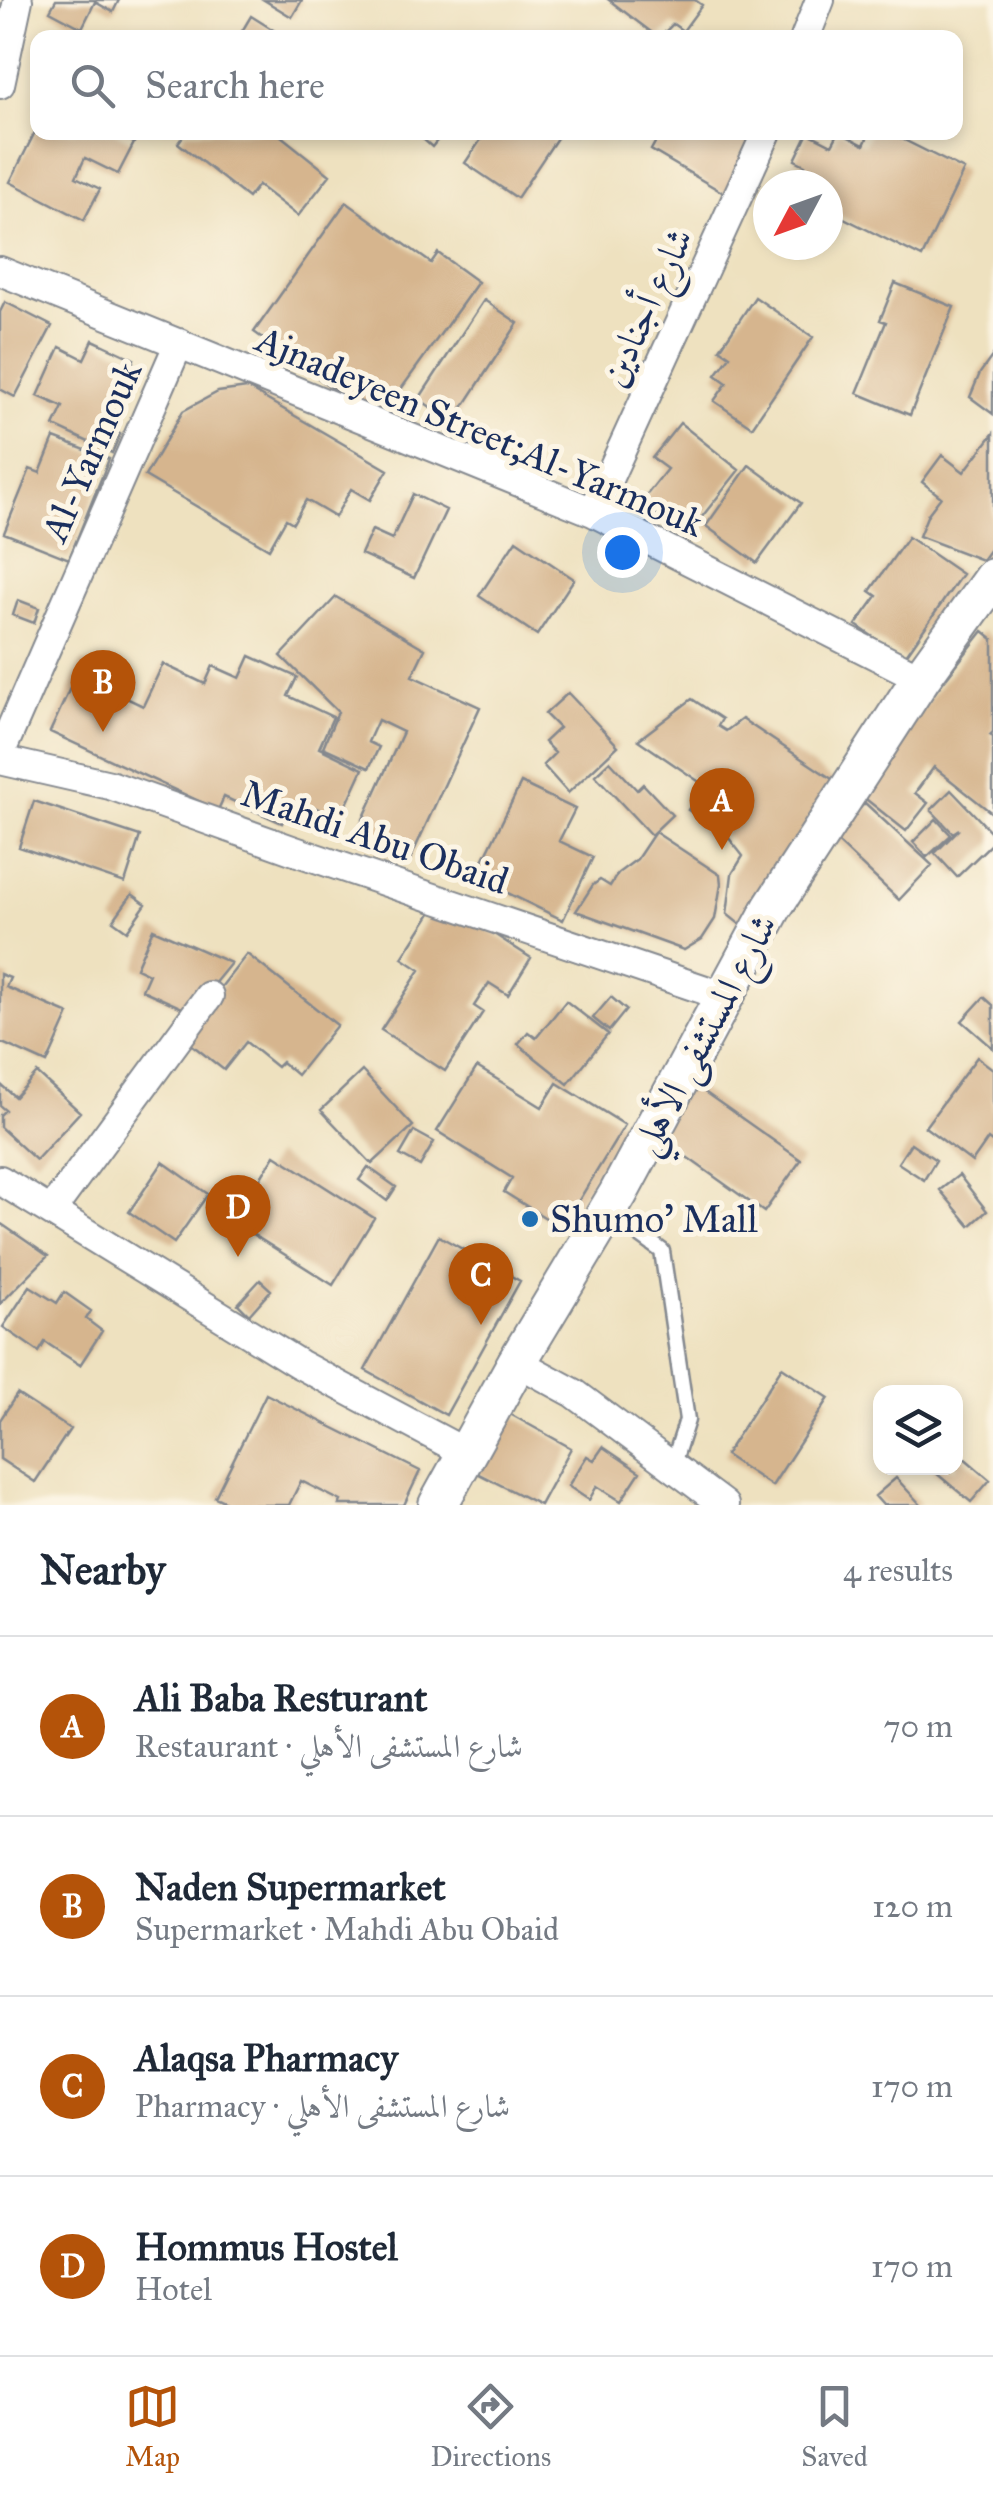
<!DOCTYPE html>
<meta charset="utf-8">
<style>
:root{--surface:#fff;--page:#f2f2f3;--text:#1f2937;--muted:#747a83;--line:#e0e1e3;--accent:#b45309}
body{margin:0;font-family:"IM FELL Great Primer",Amiri,serif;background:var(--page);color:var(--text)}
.controls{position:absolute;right:30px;bottom:30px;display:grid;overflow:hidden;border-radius:20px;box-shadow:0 5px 15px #0003}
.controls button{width:90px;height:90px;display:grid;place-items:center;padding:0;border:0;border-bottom:2px solid var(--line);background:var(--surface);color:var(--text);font:50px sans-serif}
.compass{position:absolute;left:753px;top:170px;width:90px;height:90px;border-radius:50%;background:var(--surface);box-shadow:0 5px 15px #0003;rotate:229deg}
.you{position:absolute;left:622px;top:552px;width:35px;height:35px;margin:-25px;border:8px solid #fff;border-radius:50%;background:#1a73e8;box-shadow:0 0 0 15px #1a73e833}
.badge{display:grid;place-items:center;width:65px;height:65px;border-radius:50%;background:var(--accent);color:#fff;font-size:32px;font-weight:700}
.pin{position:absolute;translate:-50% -82px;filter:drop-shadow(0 2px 5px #0008)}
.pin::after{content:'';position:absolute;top:52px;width:35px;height:30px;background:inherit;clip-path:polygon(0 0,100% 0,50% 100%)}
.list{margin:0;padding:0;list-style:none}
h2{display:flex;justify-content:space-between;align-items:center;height:130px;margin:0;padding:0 40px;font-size:42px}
h2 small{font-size:32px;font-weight:400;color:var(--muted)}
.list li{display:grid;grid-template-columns:65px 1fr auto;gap:30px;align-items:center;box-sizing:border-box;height:180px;padding:0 40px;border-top:2px solid var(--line)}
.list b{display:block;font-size:38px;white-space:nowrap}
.list p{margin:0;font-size:32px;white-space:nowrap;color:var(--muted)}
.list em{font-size:32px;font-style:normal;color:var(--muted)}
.icon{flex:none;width:55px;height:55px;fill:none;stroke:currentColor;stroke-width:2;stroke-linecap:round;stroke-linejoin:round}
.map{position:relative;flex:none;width:993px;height:1505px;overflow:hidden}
.search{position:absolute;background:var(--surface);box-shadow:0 5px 15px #0003;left:30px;right:30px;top:30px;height:110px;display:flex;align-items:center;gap:25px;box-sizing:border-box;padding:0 35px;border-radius:20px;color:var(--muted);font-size:38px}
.sheet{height:850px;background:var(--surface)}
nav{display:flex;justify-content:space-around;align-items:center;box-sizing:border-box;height:140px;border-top:2px solid var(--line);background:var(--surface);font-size:28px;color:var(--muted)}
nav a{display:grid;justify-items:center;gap:5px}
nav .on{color:var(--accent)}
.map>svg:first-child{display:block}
</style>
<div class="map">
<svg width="993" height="1505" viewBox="0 0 993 1505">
<rect width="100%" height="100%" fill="#fcf5e5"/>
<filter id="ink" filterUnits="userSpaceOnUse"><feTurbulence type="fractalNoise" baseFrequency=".01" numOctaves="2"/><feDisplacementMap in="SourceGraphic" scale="20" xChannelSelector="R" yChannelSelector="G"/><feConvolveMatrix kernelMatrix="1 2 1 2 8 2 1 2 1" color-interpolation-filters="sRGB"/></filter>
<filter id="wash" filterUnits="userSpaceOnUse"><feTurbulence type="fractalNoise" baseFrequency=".0048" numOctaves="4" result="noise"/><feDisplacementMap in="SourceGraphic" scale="40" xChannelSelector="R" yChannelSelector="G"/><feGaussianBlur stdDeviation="2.25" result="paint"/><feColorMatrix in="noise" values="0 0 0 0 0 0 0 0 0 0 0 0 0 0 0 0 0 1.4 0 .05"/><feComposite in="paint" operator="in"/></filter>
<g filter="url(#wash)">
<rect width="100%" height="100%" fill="#eee1bf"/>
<g id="blocks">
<path fill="#d6b58e" d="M 56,0 L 119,0 L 113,12 L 95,2 L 82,28 L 50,11 Z
M 264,0 L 302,0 L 292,17 Z
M 609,0 L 695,0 L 702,5 L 683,31 L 673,24 L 659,38 Z
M 251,16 L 286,38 L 238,38 Z
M 35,132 L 114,132 L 134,143 L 118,174 L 85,158 L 76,177 L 100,189 L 84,220 L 10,182 Z
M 186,132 L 276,132 L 330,175 L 298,216 L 258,185 L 248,198 L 178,143 Z
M 415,132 L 444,132 L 432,147 Z
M 486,132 L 561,132 L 517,198 L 465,163 Z
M 661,132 L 742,132 L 740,136 L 755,145 L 727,195 L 651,150 Z
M 839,132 L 864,145 L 870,132 L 888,132 L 964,170 L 922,257 L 828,210 L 828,185 L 796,185 L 805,165 L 795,160 L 808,133 L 832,145 Z
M 346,202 L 431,263 L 438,253 L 478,282 L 378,421 L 254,332 Z
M 895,283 L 954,307 L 910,415 L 857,393 L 886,322 L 880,320 Z
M 755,297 L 813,337 L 752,427 L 714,401 L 727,383 L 716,375 L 730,356 L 720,349 Z
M 484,300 L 518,323 L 447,432 L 439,426 L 445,417 L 419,399 Z
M 5,302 L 52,326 L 15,397 L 0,389 L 0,312 Z
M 93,340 L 134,359 L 103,425 L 120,434 L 112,453 L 54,426 L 63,407 L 38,396 L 60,347 L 84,359 Z
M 993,355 L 993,414 L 970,397 L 980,373 Z
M 247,388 L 388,470 L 370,500 L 351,489 L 335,517 L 306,500 L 293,523 L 286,519 L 269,549 L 145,476 L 183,411 L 218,392 Z
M 680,423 L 739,470 L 686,537 L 641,502 L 667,469 L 652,458 Z
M 993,434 L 993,545 L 982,560 L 919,536 L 928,514 L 941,497 L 922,482 L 942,455 L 964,472 Z
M 54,438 L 109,459 L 69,559 L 4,533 L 30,469 L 40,473 Z
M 749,465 L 801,503 L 757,563 L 706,526 Z
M 413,494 L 446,510 L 414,578 L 361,554 L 372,530 L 392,539 Z
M 908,537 L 962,574 L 904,658 L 856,625 L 877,596 L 870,591 Z
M 516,540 L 574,579 L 537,635 L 479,596 Z
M 336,597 L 425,649 L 412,676 L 480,707 L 408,864 L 354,839 L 403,732 L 378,720 L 368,742 L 379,747 L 369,768 L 323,747 L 338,712 L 281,656 Z
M 18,600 L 39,608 L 34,623 L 13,615 Z
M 983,631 L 993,639 L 993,732 L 990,735 L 993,737 L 993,814 L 934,767 L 915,793 L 928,803 L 906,831 L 857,792 Z
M 250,656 L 297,677 L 288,696 L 333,717 L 319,748 L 363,769 L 340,819 L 316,808 L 312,817 L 290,806 L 282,823 L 224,797 L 218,810 L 50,732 L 82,662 L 130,684 L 124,697 L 143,706 L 163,664 L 205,684 L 213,666 L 240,678 Z
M 568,693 L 618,746 L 568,793 L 543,765 L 555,753 L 544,742 L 559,728 L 545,714 Z
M 692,699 L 722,719 L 718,726 L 726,731 L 742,719 L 835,781 L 743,927 L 727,914 L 732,874 L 743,856 L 728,837 L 688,810 L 704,785 L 638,740 Z
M 610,761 L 637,790 L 643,784 L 672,815 L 651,835 L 595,775 Z
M 521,783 L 575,809 L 559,841 L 593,857 L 563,920 L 475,877 Z
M 951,790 L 993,834 L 993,842 L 957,877 L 935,853 L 959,829 L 953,833 L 931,810 Z
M 34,801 L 140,836 L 125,883 L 19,847 Z
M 865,803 L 932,865 L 899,900 L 833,838 Z
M 936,819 L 951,835 L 927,857 L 913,842 Z
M 655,832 L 720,875 L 721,884 L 715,919 L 702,939 L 684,950 L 576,911 L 593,885 L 600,880 L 610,886 L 618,873 L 637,859 Z
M 132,894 L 146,904 L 127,931 L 113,921 Z
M 440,899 L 531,958 L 508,995 L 489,983 L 474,1006 L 483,1012 L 445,1071 L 381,1030 L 420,970 L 402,958 Z
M 153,929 L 231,963 L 191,1012 L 142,990 L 149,974 L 136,968 Z
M 247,954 L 337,1025 L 297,1075 L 282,1062 L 277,1067 L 246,1042 L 224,1070 L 182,1037 Z
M 0,974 L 10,978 L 6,987 L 69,1014 L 47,1063 L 0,1042 Z
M 611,997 L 626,1010 L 609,1031 L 593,1018 Z
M 984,997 L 993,1005 L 993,1048 L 962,1021 Z
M 566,1001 L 608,1034 L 568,1084 L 518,1044 L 528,1032 L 536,1038 Z
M 977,1057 L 993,1069 L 993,1143 L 988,1139 L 972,1162 L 925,1127 Z
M 477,1067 L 542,1107 L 557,1083 L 625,1125 L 562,1228 L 504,1192 L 512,1178 L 437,1131 Z
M 362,1071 L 413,1126 L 372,1164 L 321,1110 Z
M 37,1073 L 80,1112 L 36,1160 L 0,1127 L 0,1115 L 5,1110 L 0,1106 L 0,1084 L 15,1097 Z
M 689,1081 L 801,1160 L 764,1212 L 653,1133 Z
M 414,1131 L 434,1142 L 420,1166 L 400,1155 Z
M 911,1143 L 936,1160 L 924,1180 L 898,1163 Z
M 275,1155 L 374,1218 L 333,1285 L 233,1222 Z
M 163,1162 L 208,1194 L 174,1243 L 129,1212 Z
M 368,1167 L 396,1187 L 387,1201 L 359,1180 Z
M 959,1175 L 987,1211 L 970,1226 L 940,1190 Z
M 0,1223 L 48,1256 L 0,1304 Z
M 439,1236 L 520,1281 L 446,1415 L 365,1370 Z
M 260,1280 L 271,1290 L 249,1315 L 238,1304 Z
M 30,1286 L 57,1303 L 64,1292 L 91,1311 L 86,1319 L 102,1331 L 80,1365 L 45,1342 L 39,1352 L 3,1327 Z
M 782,1367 L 829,1398 L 772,1486 L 725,1455 Z
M 17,1394 L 70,1429 L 35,1482 L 0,1459 L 0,1420 Z
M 266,1394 L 420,1471 L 404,1505 L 339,1505 L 341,1501 L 301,1481 L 289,1505 L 232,1505 L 215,1497 Z
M 510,1414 L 571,1448 L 540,1505 L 477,1473 Z
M 603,1447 L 640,1472 L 621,1501 L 597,1486 L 589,1500 L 568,1486 L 587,1456 L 594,1460 Z
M 956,1451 L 990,1480 L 971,1502 L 930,1468 L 956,1468 Z
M 896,1478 L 921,1505 L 883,1505 L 875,1496 Z"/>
</g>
</g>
<g filter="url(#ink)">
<use href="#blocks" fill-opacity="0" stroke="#84888e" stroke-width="2.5"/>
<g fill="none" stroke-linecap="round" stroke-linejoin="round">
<defs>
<path id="lane" d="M 610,1213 L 662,1251 L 687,1420 L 672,1467"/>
<path id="street" d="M 805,38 L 820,0
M 0,84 L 18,0
M 0,271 L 593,512 L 921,678
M 593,512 L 767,132
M 0,754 L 179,343
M 0,760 L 110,785 L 292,850 L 723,996
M 0,1180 L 299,1364 L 466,1453
M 51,1211 L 209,996
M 517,1362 L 574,1393 L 724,1505"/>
<path id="secondary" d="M 438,1505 L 517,1362 L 618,1194 L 772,908 L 921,678 L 993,578"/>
</defs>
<use href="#lane" stroke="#84888e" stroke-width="19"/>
<use href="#street" stroke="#84888e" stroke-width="32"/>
<use href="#secondary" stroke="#84888e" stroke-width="42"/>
<use href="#lane" stroke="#fff" stroke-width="14"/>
<use href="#street" stroke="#fff" stroke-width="28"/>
<use href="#secondary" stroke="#fff" stroke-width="38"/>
</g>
</g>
<circle fill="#1f6fb2" stroke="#fcf5e5" stroke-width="4" cx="530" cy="1219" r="10"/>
<g text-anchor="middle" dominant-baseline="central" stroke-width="10" stroke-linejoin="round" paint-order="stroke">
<g font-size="38" fill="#1b2f5e" stroke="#fcf5e5">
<text transform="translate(646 307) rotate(-65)">شارع أجنادين</text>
<text transform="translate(480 431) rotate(23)">Ajnadeyeen Street;Al-Yarmouk</text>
<text transform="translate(91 451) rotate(-66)">Al-Yarmouk</text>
<text transform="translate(375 837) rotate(19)">Mahdi Abu Obaid</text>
<text transform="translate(704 1034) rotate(-62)">شارع المستشفى الأهلي</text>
</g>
<g font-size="38" fill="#1b2f5e" stroke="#fcf5e5" text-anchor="start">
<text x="550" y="1219">Shumo' Mall</text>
</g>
</g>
</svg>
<div class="controls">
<button><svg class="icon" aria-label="layers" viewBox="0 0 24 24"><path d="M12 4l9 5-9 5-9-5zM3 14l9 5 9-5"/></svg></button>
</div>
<svg class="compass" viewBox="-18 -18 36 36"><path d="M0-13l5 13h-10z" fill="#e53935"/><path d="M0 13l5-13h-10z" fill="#747a83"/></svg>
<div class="you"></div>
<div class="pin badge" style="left:722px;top:850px">A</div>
<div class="pin badge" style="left:103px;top:732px">B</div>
<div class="pin badge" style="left:481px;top:1325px">C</div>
<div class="pin badge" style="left:238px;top:1257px">D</div>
<div class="search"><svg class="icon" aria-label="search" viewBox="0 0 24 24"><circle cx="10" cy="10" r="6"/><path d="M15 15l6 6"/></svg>Search here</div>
</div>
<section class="sheet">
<h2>Nearby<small>4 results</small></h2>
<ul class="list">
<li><span class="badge">A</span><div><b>Ali Baba Resturant</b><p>Restaurant · شارع المستشفى الأهلي</p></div><em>70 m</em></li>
<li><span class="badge">B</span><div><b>Naden Supermarket</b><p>Supermarket · Mahdi Abu Obaid</p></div><em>120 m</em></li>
<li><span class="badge">C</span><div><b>Alaqsa Pharmacy</b><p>Pharmacy · شارع المستشفى الأهلي</p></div><em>170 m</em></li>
<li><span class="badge">D</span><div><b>Hommus Hostel</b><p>Hotel</p></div><em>170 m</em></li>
</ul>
</section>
<nav>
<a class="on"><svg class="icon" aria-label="map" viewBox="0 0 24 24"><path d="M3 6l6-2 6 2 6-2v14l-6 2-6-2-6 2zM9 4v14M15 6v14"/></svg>Map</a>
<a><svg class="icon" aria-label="directions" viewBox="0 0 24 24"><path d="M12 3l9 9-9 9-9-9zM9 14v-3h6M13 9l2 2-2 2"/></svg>Directions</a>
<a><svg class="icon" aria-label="saved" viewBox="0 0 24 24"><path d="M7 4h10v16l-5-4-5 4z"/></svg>Saved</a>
</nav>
